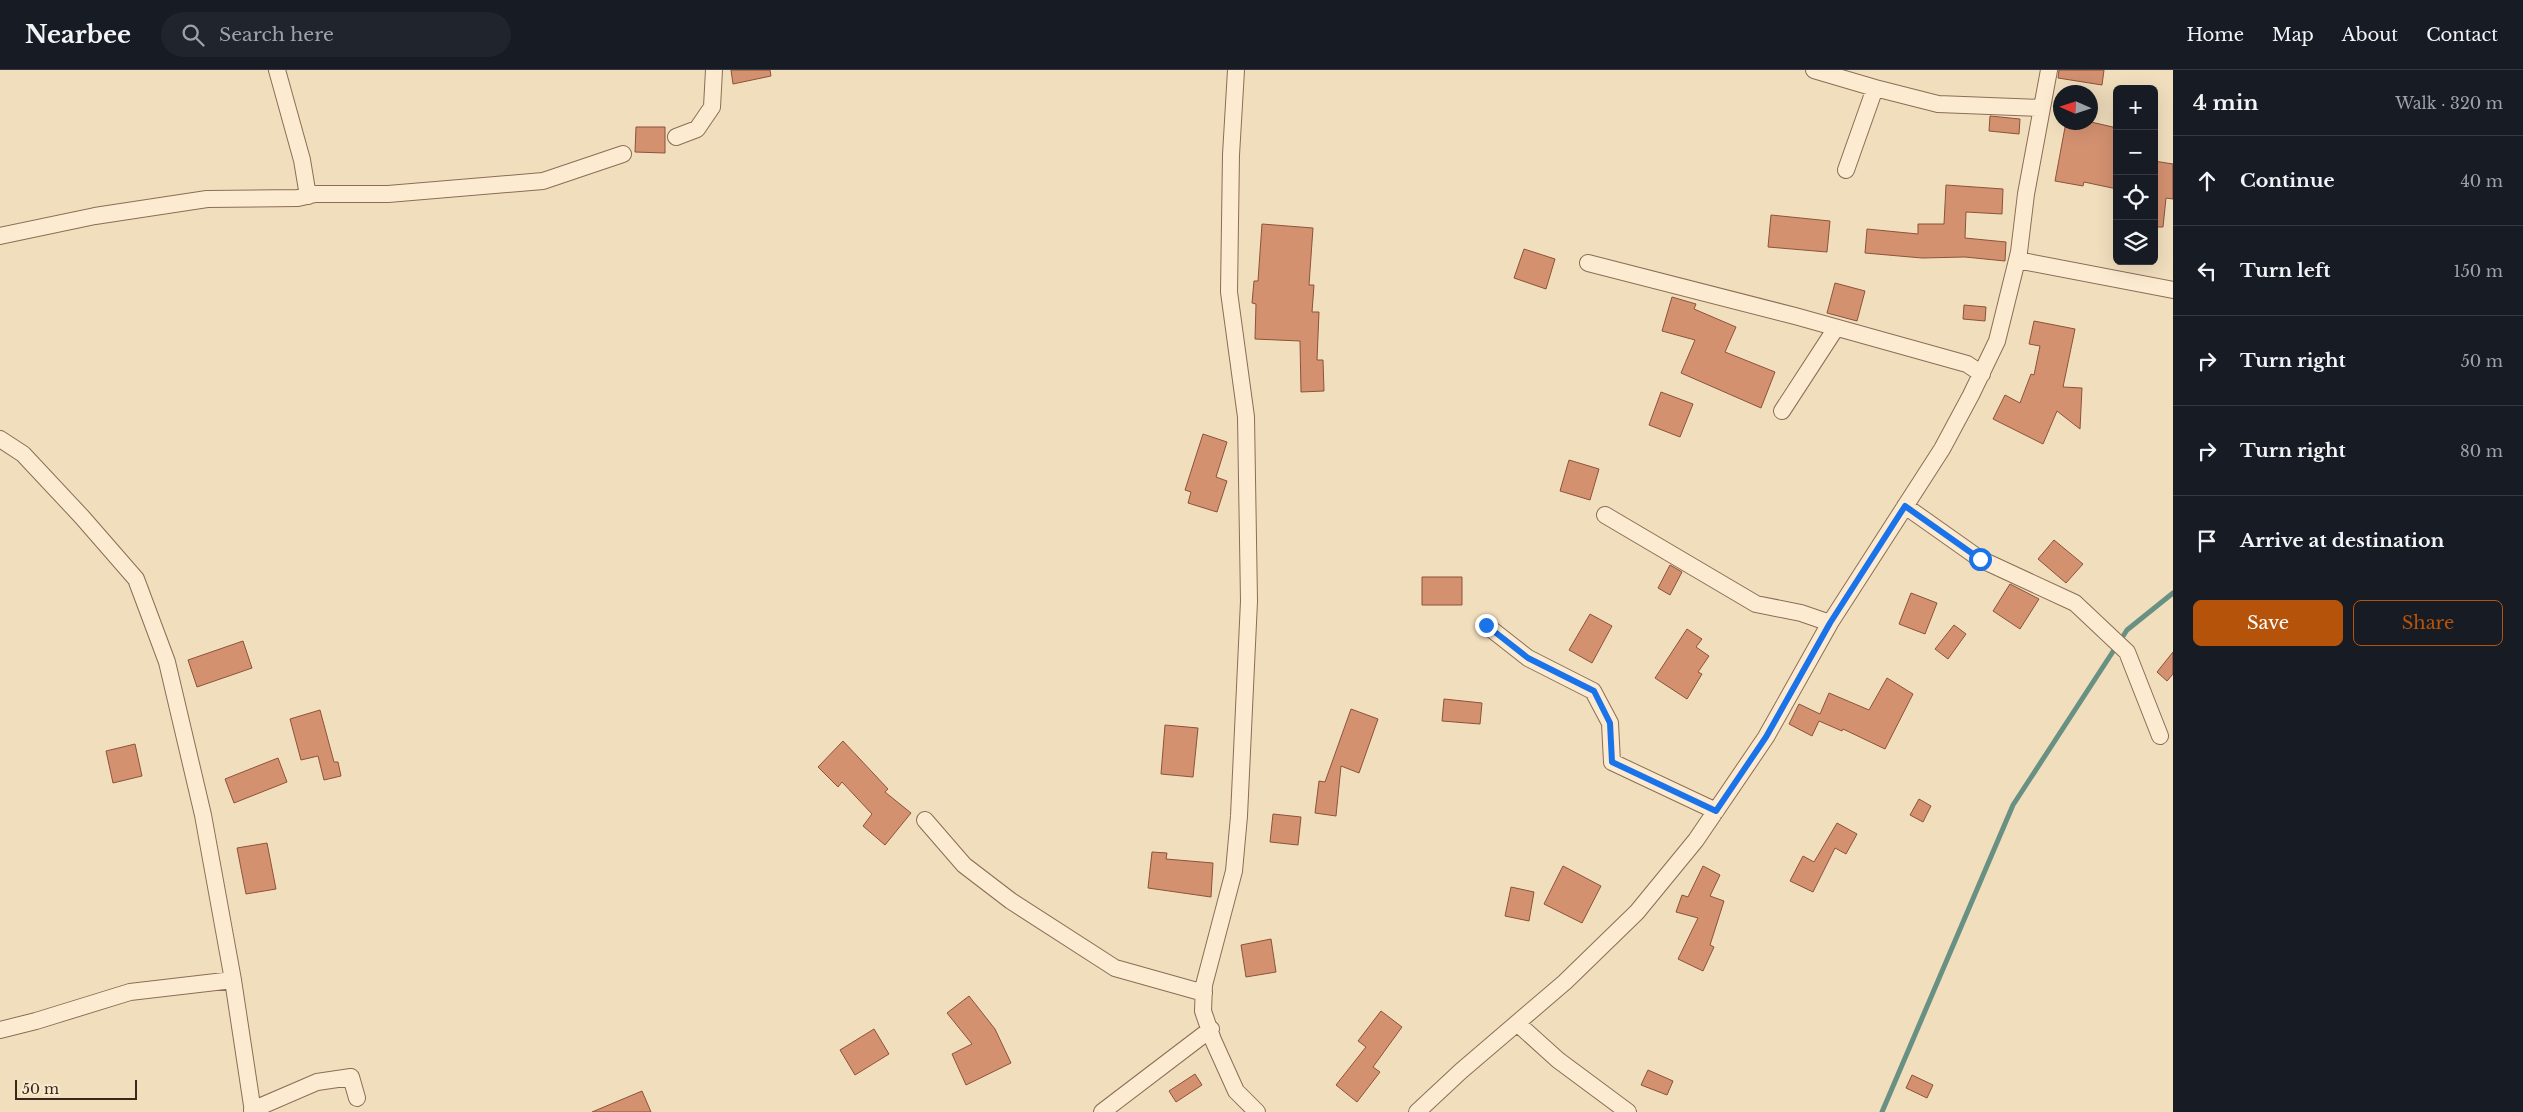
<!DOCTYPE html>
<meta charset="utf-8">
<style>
:root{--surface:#171b24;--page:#20242c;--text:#f1f3f6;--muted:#9ea1a6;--line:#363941;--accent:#b45309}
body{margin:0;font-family:"Libre Baskerville",serif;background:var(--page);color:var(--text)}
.controls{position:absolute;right:15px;top:15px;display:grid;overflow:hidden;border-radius:8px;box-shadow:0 5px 20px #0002}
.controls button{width:45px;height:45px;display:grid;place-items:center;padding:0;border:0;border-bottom:1px solid var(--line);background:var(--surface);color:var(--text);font:25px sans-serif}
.compass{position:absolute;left:2053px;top:15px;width:45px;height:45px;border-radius:50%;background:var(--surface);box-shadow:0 5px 20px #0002;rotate:273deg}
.scale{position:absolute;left:15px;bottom:12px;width:122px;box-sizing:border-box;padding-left:5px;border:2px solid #39271b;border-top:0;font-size:14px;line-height:18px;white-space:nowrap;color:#39271b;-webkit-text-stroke:4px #f8e8cd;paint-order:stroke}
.stop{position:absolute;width:15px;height:15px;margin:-11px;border:4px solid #1a73e8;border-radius:50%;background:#fff}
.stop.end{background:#1a73e8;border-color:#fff;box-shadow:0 1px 5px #0008}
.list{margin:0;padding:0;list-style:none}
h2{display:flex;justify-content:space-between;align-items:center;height:65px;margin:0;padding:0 20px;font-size:21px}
h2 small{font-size:16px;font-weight:400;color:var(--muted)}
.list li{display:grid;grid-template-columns:32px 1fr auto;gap:15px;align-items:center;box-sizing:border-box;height:90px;padding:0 20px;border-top:1px solid var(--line)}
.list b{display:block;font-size:19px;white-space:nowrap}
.list em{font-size:16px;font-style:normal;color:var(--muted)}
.actions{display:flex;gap:10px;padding:15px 20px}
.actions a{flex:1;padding:11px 0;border:1px solid var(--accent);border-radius:8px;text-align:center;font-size:18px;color:var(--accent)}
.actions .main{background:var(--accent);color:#fff}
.icon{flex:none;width:28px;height:28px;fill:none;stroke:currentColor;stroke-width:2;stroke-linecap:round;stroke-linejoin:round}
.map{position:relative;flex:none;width:2173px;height:1042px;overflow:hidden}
header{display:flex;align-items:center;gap:30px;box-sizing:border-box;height:70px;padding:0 25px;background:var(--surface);border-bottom:1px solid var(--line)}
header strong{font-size:24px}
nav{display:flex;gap:28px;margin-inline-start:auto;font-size:18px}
.search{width:350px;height:45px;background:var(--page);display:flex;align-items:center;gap:12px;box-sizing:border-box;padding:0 18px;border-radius:28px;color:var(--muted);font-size:19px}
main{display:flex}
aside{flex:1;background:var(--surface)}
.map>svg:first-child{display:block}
</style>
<header>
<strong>Nearbee</strong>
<div class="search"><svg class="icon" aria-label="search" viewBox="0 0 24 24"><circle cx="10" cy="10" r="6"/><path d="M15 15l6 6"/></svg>Search here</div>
<nav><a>Home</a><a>Map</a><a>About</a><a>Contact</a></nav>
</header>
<main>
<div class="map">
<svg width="2173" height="1042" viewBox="0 0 2173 1042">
<rect width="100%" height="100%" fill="#f1debd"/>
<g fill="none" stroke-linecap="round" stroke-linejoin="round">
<path stroke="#689183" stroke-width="5" d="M 1882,1042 L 2013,735 L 2127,560 L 2173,523"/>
</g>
<path fill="#d39170" stroke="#8c5339" d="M 731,0 L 770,0 L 771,6 L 733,14 Z
M 2059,0 L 2104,0 L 2102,15 L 2058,8 Z
M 1990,46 L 2020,49 L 2019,64 L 1989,61 Z
M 2066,52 L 2091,52 L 2117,58 L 2117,119 L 2084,112 L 2083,116 L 2055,111 Z
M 636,57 L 665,57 L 665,83 L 635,82 Z
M 2154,91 L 2173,94 L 2173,129 L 2166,128 L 2163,157 L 2154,157 Z
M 1946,115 L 2003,119 L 2002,144 L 1966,142 L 1965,168 L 2006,172 L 2005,191 L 1965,187 L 1922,188 L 1865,183 L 1867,159 L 1918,164 L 1918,154 L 1944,154 Z
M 1771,145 L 1830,151 L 1827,182 L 1768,177 Z
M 1262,154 L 1313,158 L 1309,215 L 1314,215 L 1312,242 L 1319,242 L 1317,290 L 1323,290 L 1324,321 L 1301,322 L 1300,271 L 1255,269 L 1256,234 L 1252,233 L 1254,211 L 1258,211 Z
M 1524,179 L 1555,189 L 1546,219 L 1514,208 Z
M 1835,213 L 1865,221 L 1857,251 L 1827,243 Z
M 1672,227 L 1696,234 L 1694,239 L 1736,257 L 1725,282 L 1775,302 L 1761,338 L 1681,303 L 1695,270 L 1662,261 Z
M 1964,235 L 1986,237 L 1985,251 L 1963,249 Z
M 2034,251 L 2075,259 L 2063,317 L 2082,318 L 2080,359 L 2057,341 L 2043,374 L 1993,349 L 2005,325 L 2020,333 L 2031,304 L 2034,305 L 2040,276 L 2029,274 Z
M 1661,322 L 1693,334 L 1680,367 L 1649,355 Z
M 1203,364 L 1227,372 L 1216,407 L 1227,411 L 1217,442 L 1188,433 L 1191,422 L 1185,420 Z
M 1569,390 L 1599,399 L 1590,430 L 1560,421 Z
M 2054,470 L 2083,494 L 2066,513 L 2038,489 Z
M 1670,495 L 1682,502 L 1670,525 L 1658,518 Z
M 1422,507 L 1462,507 L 1462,535 L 1422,535 Z
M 2010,514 L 2039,529 L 2020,559 L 1993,541 Z
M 1911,523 L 1937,533 L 1925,564 L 1899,554 Z
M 1590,544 L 1612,556 L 1592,593 L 1569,580 Z
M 1954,555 L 1966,564 L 1948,589 L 1935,579 Z
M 1687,559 L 1702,569 L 1696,577 L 1709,586 L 1698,602 L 1702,604 L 1687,629 L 1655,608 Z
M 243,571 L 252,598 L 197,617 L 188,590 Z
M 2173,582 L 2173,604 L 2167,611 L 2157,602 Z
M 1887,608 L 1913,624 L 1885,679 L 1843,659 L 1842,661 L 1819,651 L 1812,666 L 1789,654 L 1799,634 L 1820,644 L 1829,623 L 1869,640 Z
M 1444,629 L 1482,633 L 1480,654 L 1442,651 Z
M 1351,639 L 1378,649 L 1359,703 L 1341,696 L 1336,746 L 1315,743 L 1319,711 L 1325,712 Z
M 320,640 L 334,692 L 338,692 L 341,706 L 324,710 L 318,686 L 301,690 L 290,649 Z
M 1165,655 L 1198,658 L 1193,707 L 1161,704 Z
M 843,671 L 888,719 L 885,722 L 911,743 L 885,775 L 863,756 L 872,744 L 842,712 L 838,717 L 818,697 Z
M 135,674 L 142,706 L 113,713 L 106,681 Z
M 278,688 L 287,712 L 234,733 L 225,709 Z
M 1919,729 L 1931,736 L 1923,752 L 1910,745 Z
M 1273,744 L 1301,747 L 1298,775 L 1270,772 Z
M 1837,753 L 1857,764 L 1846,784 L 1835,778 L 1813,822 L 1790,811 L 1803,786 L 1814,792 Z
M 267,773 L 276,819 L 246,824 L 237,778 Z
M 1152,782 L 1167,783 L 1166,789 L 1213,793 L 1211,827 L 1148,818 Z
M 1563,796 L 1601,816 L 1582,853 L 1544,834 Z
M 1703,796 L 1720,805 L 1710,826 L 1724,831 L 1710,875 L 1714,877 L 1703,901 L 1678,889 L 1698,848 L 1676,842 L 1682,825 L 1688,827 Z
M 1511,817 L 1534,822 L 1529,851 L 1505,846 Z
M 1271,869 L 1276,902 L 1246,907 L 1241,875 Z
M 969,926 L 995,959 L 1011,993 L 966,1015 L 952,984 L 972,974 L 947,943 Z
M 1381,941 L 1402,957 L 1373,997 L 1380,1002 L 1357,1032 L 1336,1015 L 1366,977 L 1358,971 Z
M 874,959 L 889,984 L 855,1005 L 840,980 Z
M 1648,1000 L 1673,1011 L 1667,1025 L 1641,1015 Z
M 1195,1004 L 1202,1015 L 1176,1032 L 1169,1021 Z
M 1912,1005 L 1933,1015 L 1927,1028 L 1906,1018 Z
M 642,1021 L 651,1042 L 592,1042 Z"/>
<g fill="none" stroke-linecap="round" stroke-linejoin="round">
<defs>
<path id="minor" d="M 277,0 L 302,90 L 308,126
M 1236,0 L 1231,85 L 1229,222 L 1246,347 L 1249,531 L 1239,746 L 1234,801 L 1204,915 L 1203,941 L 1213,970 L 1236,1021 L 1257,1042
M 1814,0 L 1875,18 L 1938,34 L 2042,38
M 676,67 L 697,59 L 712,37 L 714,0
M 1846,100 L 1875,18
M 0,166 L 95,146 L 207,129 L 298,128 L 315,124 L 388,124 L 543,111 L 623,84
M 2017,190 L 2173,220
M 1588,193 L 1795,246 L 1967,294 L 1982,304
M 1782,341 L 1836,258
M 0,369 L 23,384 L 82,447 L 136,509 L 167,592 L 203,745 L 233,910 L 253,1042
M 1905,436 L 1980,489 L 2075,533 L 2127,582 L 2160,666
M 1605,445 L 1756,534 L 1801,543 L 1830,553
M 1486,555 L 1528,588 L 1593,621 L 1610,653 L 1612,692 L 1716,741
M 925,750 L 964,795 L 1011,831 L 1115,898 L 1204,923
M 1517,953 L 1558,990 L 1628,1042
M 0,960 L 36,951 L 130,922 L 233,910
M 252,1040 L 317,1012 L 351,1007 L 357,1028
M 1102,1042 L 1211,959
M 1417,1042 L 1461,1001 L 1565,912 L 1637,842 L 1696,770 L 1766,667 L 1830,553 L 1942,379 L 1971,325 L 1997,271 L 2019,182 L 2026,124 L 2049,0"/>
</defs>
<use href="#minor" stroke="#8b6d55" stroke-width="18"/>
<use href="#minor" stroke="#fcebd1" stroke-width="16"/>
</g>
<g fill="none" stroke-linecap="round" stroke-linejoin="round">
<path stroke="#1a73e8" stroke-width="6" d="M 1486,555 L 1528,588 L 1594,621 L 1610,653 L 1612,692 L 1716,741 L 1766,667 L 1830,553 L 1905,436 L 1980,489"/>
</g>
</svg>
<div class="controls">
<button>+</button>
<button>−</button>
<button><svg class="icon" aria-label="locate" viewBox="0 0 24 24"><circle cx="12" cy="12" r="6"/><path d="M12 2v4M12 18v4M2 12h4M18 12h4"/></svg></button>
<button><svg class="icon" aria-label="layers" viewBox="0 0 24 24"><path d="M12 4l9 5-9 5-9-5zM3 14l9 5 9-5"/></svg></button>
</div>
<svg class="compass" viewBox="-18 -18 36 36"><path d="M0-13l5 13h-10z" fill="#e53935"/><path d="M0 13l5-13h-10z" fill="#9ea1a6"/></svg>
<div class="scale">50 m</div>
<div class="stop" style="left:1980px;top:489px"></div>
<div class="stop end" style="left:1486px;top:555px"></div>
</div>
<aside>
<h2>4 min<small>Walk · 320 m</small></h2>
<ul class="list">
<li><svg class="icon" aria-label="ahead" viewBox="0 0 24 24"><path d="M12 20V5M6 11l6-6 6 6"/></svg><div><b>Continue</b></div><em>40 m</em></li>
<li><svg class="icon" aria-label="left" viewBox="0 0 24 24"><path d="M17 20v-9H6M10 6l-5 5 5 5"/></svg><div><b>Turn left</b></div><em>150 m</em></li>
<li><svg class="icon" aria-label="right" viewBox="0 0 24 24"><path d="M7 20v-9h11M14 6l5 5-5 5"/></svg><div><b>Turn right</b></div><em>50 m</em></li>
<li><svg class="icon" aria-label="right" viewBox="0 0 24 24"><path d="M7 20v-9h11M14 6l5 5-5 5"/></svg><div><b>Turn right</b></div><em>80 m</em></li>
<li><svg class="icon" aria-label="arrive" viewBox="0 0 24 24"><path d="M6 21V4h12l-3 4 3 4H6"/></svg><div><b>Arrive at destination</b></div></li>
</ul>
<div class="actions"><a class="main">Save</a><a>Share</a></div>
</aside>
</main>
